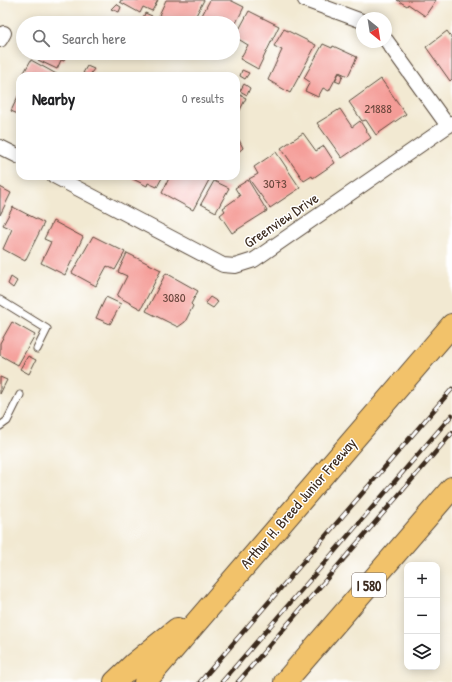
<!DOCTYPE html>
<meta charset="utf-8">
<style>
:root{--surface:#fff;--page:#f2f2f2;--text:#202124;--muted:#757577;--line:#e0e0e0}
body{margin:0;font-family:"Patrick Hand",sans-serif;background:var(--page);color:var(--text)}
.controls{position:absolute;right:12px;bottom:12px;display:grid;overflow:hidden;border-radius:8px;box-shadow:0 2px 10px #0003}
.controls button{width:36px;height:36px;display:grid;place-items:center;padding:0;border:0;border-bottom:1px solid var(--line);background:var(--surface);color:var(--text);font:20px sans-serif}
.compass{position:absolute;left:356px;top:12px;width:36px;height:36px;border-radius:50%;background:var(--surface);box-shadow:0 2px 10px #0003;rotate:150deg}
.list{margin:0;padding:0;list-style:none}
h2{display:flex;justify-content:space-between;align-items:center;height:52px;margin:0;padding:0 16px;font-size:17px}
h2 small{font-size:13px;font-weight:400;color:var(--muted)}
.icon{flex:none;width:22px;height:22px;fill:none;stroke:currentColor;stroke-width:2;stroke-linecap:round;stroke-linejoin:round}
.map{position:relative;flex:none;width:452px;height:682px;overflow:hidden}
.search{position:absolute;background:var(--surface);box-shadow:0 2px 10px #0003;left:16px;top:16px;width:224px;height:44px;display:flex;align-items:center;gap:10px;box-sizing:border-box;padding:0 14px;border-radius:22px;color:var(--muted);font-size:15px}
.panel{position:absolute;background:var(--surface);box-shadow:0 2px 10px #0003;left:16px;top:72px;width:224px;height:108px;border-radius:12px}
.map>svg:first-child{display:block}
</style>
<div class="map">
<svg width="452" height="682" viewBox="0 0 452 682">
<rect width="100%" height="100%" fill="#fff"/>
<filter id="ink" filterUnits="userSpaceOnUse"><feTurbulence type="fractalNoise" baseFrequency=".025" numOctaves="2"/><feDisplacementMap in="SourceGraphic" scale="8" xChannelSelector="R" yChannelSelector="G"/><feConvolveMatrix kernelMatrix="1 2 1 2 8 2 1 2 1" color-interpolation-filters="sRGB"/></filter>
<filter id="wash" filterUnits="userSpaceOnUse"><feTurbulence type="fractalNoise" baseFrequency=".012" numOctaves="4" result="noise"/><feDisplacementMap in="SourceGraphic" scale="16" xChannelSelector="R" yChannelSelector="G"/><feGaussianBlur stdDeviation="0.9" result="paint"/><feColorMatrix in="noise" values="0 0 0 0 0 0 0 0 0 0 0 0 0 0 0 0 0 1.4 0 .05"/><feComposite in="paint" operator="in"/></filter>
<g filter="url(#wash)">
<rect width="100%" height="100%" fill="#f2e9d2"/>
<g id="blocks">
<path fill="#f49c97" d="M 121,0 L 158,0 L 152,11 L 143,7 L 140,13 L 120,2 Z
M 166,0 L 204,0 L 192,23 L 175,23 L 159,15 Z
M 210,0 L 230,0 L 244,7 L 233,29 L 233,23 L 198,23 Z
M 397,0 L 436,0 L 425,16 L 408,4 L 407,6 Z
M 116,4 L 121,7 L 119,12 L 111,9 Z
M 249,11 L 279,26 L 258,69 L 240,59 L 248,45 L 235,37 Z
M 145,13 L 152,16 L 149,22 L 143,18 Z
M 284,29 L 316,45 L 290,93 L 268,80 L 282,50 L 274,46 Z
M 447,31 L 452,38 L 452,79 L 450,81 L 426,47 Z
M 323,44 L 332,48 L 333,46 L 357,57 L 348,76 L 339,72 L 329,91 L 323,88 L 318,97 L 305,91 L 310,82 L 304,78 Z
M 41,53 L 51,55 L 52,53 L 55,53 L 65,58 L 64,61 L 61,60 L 57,69 L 38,60 Z
M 31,60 L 60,76 L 22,76 Z
M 87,66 L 94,69 L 89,76 L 83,73 Z
M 242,70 L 249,73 L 245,79 L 240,76 Z
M 339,73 L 343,75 L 340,83 L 335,81 Z
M 381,79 L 406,114 L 376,135 L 366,120 L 362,121 L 349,102 Z
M 244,84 L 250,88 L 247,95 L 240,91 Z
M 20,92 L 20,115 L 11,111 Z
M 236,93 L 246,98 L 236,118 Z
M 340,109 L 352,127 L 360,121 L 371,138 L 342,158 L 317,123 Z
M 303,133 L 316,151 L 324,146 L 335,163 L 313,178 L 312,176 L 304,181 L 281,148 Z
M 239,140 L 243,148 L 236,154 L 236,143 Z
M 276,152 L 300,188 L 270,208 L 249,179 L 258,174 L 254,167 Z
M 127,176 L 163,176 L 157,187 L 148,183 L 147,186 Z
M 170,176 L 202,176 L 209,180 L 193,210 L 162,193 Z
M 248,180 L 267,211 L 232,233 L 220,215 L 225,211 L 223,208 L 240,196 L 235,188 Z
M 214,181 L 229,188 L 216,212 L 201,204 Z
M 0,187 L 11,193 L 0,215 Z
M 13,207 L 44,223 L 25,261 L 3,249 L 12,229 L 3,225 Z
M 53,221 L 83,237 L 65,275 L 41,263 L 51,242 L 44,239 Z
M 93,236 L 125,252 L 115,270 L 107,266 L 96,286 L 72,273 Z
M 127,253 L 161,270 L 141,309 L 117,296 L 127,276 L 118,272 Z
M 166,273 L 198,291 L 191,304 L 193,306 L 185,322 L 178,327 L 146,311 Z
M 11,277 L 17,281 L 13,288 L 8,284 Z
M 106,297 L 121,304 L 110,324 L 96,318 Z
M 210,297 L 218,302 L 213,308 L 205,303 Z
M 12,322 L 35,335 L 18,365 L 0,355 L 0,343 Z
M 28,356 L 36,360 L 29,374 L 20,369 Z
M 0,377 L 7,380 L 0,394 Z"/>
</g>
</g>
<g filter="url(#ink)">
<use href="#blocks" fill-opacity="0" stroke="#564739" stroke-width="1"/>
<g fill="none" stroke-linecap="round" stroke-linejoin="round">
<defs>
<path id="service" d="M 0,300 L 47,329 L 37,349
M 0,426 L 7,421 L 20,395"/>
<path id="minor" d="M 305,0 L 362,21
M 0,40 L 4,33
M 386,40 L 448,126
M 0,147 L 20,157
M 54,176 L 223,265 L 235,266 L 254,260 L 452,123"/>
<path id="motorway" d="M 115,682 L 135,663 L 177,629
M 145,682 L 452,325
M 285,682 L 452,488"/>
</defs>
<use href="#service" stroke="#564739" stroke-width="9"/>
<use href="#minor" stroke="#564739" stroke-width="16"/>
<use href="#motorway" stroke="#564739" stroke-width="24"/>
<use href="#service" stroke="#fff" stroke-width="7"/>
<use href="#minor" stroke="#fff" stroke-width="14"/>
<use href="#motorway" stroke="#f2c26a" stroke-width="22"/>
<defs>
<path id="rail" d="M 200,682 L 452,389
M 222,682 L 452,415
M 238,682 L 452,433"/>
</defs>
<use href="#rail" stroke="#3b2a1e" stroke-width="4.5"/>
<use href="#rail" stroke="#fff" stroke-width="3" stroke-dasharray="9" stroke-linecap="butt"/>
</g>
</g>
<g text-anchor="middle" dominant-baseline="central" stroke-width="3" stroke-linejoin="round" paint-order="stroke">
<g font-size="13" fill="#69463c">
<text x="378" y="108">21888</text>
<text x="275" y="183">3073</text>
<text x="174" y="297">3080</text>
</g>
<rect fill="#fff" stroke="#766a62" stroke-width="1" x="352" y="573" width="34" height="24" rx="3"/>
<g font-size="14" font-weight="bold" fill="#3b2a1e">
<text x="369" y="585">I 580</text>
</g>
<g font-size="15" fill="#3b2a1e" stroke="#fff">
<text transform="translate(281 220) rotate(-34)">Greenview Drive</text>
<text transform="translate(298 503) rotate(-49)">Arthur H. Breed Junior Freeway</text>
</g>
</g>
</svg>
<div class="controls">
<button>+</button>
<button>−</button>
<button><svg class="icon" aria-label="layers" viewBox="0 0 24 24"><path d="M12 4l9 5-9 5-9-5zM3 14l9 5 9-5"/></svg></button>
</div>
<svg class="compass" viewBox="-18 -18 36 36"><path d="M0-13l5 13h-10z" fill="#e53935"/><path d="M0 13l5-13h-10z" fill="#757577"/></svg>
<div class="search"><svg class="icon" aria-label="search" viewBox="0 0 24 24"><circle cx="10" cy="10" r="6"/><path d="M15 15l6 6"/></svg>Search here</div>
<section class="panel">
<h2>Nearby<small>0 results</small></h2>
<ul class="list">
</ul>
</section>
</div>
